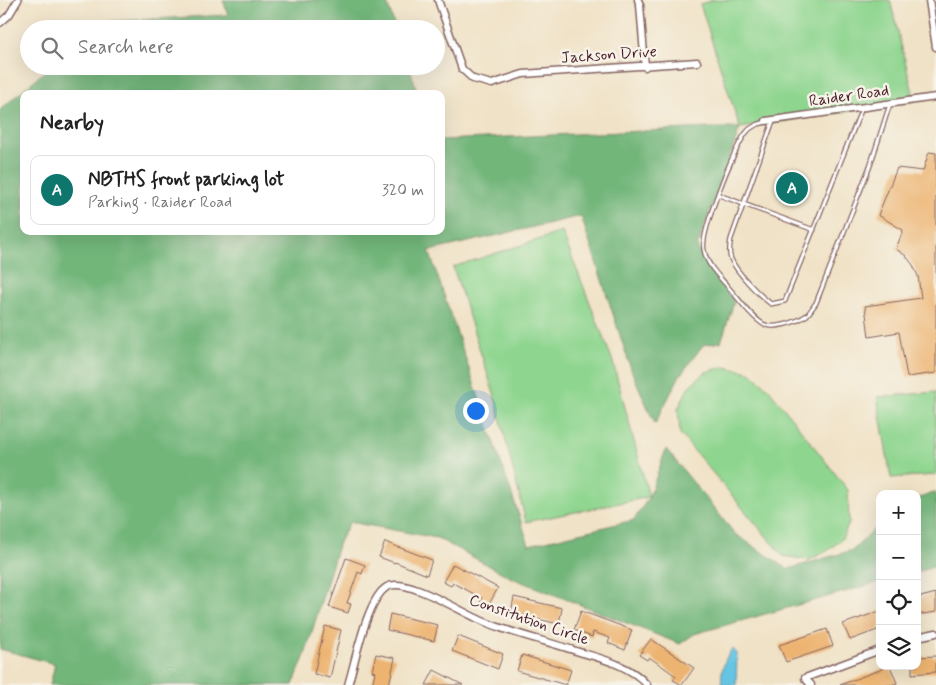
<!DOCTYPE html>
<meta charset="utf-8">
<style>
:root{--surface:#fff;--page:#f6f6f6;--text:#222;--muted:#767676;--line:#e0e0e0;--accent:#0f766e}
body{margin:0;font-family:Mynerve,sans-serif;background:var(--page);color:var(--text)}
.controls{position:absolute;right:15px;bottom:15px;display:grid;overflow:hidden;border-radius:10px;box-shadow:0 5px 20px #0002}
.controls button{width:45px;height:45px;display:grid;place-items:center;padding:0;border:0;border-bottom:1px solid var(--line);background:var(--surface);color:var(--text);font:25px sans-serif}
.you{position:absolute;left:475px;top:410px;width:18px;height:18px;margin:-12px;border:4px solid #fff;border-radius:50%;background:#1a73e8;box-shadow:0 0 0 8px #1a73e833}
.badge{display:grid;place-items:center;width:32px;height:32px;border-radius:50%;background:var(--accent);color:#fff;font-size:16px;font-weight:700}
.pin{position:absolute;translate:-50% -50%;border:2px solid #fff;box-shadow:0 1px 5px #0006}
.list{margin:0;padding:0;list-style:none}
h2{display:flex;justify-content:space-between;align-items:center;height:65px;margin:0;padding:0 20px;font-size:21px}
h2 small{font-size:16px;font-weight:400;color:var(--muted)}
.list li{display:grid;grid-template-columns:32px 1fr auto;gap:15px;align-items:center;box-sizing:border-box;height:70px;margin:0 10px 10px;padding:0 10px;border:1px solid var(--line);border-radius:10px}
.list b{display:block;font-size:19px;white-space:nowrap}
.list p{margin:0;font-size:16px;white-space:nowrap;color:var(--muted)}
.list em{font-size:16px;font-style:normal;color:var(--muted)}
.icon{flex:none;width:28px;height:28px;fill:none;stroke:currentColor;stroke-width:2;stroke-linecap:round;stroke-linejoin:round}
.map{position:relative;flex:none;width:936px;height:685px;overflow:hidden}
.search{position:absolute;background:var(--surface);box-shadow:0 5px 20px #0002;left:20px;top:20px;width:425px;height:55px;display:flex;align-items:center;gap:12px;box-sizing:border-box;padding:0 18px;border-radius:28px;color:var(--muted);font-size:19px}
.panel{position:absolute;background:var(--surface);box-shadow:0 5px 20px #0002;left:20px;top:90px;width:425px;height:145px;border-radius:10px}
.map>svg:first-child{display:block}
</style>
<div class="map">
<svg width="936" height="685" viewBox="0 0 936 685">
<rect width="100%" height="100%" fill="#f7f3e8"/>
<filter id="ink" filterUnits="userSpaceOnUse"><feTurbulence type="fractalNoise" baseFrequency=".02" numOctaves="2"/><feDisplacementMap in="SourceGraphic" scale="10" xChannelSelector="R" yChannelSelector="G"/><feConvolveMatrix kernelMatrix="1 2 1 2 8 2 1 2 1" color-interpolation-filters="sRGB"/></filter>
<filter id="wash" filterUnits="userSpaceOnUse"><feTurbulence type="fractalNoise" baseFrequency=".0096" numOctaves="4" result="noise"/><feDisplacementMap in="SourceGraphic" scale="20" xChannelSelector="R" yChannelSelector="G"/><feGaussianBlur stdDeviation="1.12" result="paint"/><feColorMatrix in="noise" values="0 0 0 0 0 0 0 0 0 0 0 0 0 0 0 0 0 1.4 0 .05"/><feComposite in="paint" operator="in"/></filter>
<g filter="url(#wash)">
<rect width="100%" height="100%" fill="#f0e2c6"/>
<path fill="#8ed58f" stroke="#6c7a5d" d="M 713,0 L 890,0 L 915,101 L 740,128 L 700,4 Z
M 562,232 L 612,359 L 649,497 L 526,522 L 495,397 L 453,267 Z
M 724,367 L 750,372 L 768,388 L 848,490 L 849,523 L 842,539 L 827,551 L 809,560 L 783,556 L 680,434 L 678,409 L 689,386 L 706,372 Z
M 936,392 L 936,475 L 891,478 L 877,397 Z"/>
<path fill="#72b67a" stroke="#5e6a52" d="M 223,0 L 386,0 L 396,29 L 90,29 L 97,22 L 228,15 Z
M 51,66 L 409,66 L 418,94 L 24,94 L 24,231 L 441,231 L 441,140 L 709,128 L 740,128 L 697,247 L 734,302 L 721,342 L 703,345 L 679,377 L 655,424 L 632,372 L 581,216 L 429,251 L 529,545 L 634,520 L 649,497 L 666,449 L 735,534 L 788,569 L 853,550 L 880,524 L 880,582 L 694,634 L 680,644 L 512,578 L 437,538 L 350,522 L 339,542 L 305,655 L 293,685 L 50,685 L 55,664 L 0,649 L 0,110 Z
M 936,492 L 936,566 L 917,572 L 917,499 Z"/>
<path fill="#65c5e3" stroke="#587287" d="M 732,649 L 734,650 L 737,654 L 736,685 L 722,685 C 720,673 724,659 732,649 Z"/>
<g id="blocks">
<path fill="#edb471" d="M 929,152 L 936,153 L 936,373 L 907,377 L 899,332 L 869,337 L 865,306 L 921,298 L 918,276 L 913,265 L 906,256 L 896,249 L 903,230 L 878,215 L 897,168 L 923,171 Z
M 385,542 L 432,560 L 427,575 L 395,562 L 395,563 L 379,557 Z
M 346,558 L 365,565 L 362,574 L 358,572 L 347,603 L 351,604 L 348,613 L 329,607 Z
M 453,564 L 498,588 L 488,606 L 480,602 L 482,598 L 453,583 L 451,586 L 443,582 Z
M 936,593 L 936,612 L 917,615 L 917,598 Z
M 514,597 L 562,608 L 559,624 L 511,613 Z
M 581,611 L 632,630 L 625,650 L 608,643 L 610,638 L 593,632 L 592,637 L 574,630 Z
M 880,611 L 880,629 L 850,640 L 843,624 Z
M 390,614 L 438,625 L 434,641 L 387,630 Z
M 325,626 L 341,630 L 330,678 L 314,674 Z
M 827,629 L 833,646 L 786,662 L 779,645 Z
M 458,636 L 503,654 L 498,669 L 452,651 Z
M 651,639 L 694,668 L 682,685 L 673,680 L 676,676 L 649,657 L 647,660 L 639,655 Z
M 376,654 L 395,658 L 389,685 L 372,685 L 375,672 L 372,671 Z
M 522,655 L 571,670 L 566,685 L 517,671 Z
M 936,656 L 936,672 L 912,674 L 912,666 L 917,666 L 917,657 Z
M 890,666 L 897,683 L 891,685 L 840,685 Z
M 434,670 L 463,685 L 426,685 Z"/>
</g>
</g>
<g filter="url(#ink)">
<use href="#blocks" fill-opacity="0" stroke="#846361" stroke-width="1"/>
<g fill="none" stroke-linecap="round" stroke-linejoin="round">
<defs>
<path id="lane" d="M 773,121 L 731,239 C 730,245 728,252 731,259 C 737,273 759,295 771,304 L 785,301 L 862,108
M 766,122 C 758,124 751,126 746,133 C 734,148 700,233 704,250 C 707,266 719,276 729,288 C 739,299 750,316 763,324 C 774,330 797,322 807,315 C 810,312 813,307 816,303 L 870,166 L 890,104
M 719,195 L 814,230"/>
<path id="street" d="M 438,0 L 462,69 L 473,79 L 492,84 L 523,74 L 697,62
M 638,0 L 640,5 L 645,67
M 929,0 L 936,47
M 0,23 L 9,15 L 18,0
M 766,121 L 936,97
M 917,637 L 936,633
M 348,685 C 355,663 367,598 387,587 C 406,576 464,614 485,622 C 514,634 546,641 576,651 C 599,658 631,665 647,685
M 811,685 L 805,678 L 880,650"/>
</defs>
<use href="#lane" stroke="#846361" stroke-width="5.5"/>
<use href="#street" stroke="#846361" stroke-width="9"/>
<use href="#lane" stroke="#fff" stroke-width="3"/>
<use href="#street" stroke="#fff" stroke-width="6"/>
</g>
</g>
<g text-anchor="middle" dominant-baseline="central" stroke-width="5" stroke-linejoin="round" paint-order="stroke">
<g font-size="16" fill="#4a1f2b" stroke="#f7f3e8">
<text transform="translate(609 55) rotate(-4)">Jackson Drive</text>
<text transform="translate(849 96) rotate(-8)">Raider Road</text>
<text transform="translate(529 620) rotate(19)">Constitution Circle</text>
</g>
</g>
</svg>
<div class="controls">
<button>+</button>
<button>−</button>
<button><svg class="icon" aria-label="locate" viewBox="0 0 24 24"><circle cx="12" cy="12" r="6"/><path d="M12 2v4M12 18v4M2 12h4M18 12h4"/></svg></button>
<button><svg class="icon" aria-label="layers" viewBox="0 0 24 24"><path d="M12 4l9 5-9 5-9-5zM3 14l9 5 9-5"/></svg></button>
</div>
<div class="you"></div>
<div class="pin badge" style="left:792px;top:188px">A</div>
<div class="search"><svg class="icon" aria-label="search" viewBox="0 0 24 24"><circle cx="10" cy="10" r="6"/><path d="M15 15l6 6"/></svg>Search here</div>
<section class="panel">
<h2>Nearby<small></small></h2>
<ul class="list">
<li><span class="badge">A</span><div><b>NBTHS front parking lot</b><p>Parking · Raider Road</p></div><em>320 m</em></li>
</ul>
</section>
</div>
